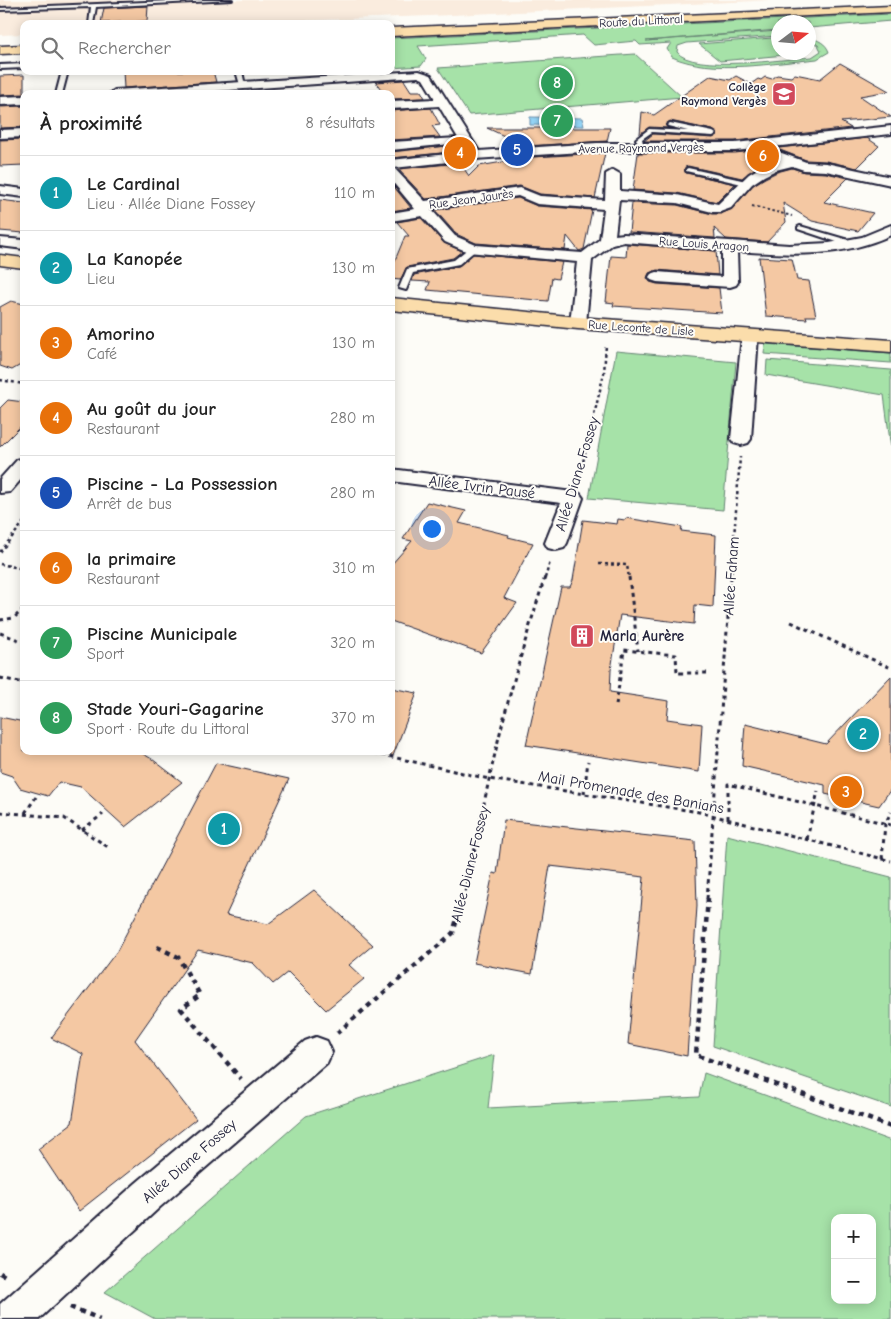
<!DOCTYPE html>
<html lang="fr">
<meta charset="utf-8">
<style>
:root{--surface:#fff;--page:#f6f6f6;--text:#222;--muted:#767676;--line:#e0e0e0;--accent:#111827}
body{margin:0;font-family:"Comic Neue",sans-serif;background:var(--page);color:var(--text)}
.controls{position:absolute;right:15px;bottom:15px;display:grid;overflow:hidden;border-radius:10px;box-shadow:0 2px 12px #0003}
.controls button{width:45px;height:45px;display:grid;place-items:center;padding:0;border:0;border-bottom:1px solid var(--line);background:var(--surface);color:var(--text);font:25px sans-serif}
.compass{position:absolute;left:771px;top:15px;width:45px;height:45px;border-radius:50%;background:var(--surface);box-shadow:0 2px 12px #0003;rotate:74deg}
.you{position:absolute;left:431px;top:528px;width:18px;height:18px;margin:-12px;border:4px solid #fff;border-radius:50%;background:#1a73e8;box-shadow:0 0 0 8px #1a73e833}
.badge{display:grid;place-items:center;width:32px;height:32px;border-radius:50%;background:var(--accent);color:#fff;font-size:16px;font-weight:700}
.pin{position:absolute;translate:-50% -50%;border:2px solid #fff;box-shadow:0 1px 5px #0006}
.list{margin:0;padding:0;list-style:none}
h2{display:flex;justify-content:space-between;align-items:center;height:65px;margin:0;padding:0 20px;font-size:21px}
h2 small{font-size:16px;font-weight:400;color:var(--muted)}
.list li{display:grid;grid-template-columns:32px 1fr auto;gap:15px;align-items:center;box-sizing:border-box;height:75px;padding:0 20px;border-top:1px solid var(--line)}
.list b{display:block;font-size:19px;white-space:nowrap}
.list p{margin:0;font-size:16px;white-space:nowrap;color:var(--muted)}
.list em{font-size:16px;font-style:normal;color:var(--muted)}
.icon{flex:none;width:28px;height:28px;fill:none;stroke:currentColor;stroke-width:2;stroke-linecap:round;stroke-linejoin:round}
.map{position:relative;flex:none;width:891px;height:1319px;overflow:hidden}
.search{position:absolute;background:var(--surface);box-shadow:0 2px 12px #0003;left:20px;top:20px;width:375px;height:55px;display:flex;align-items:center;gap:12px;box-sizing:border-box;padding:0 18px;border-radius:10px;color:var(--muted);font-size:19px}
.panel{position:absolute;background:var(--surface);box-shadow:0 2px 12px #0003;left:20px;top:90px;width:375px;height:665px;border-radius:10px}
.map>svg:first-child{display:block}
</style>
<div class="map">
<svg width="891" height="1319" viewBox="0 0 891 1319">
<rect width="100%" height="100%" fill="#fdfcf7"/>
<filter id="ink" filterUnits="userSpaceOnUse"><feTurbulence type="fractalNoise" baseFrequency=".02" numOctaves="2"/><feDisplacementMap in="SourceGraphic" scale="10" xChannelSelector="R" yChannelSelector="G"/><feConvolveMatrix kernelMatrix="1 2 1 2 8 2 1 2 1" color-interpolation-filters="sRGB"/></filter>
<g filter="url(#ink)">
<path fill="#faecde" d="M 0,0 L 773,0 L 430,16 L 204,24 L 24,24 L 24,34 L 0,35 Z"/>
<path fill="#a6e2a8" stroke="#648272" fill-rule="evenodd" d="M 891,14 L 891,21 L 809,28 L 808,22 L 778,22 L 778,30 L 646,41 L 778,31 L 778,36 L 687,43 L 678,46 L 677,52 C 692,73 786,59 812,57 L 821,51 L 818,45 L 809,40 L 809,37 C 818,40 826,43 829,52 L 817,59 C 775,63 712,75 672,57 L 667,49 L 671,43 L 640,45 L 636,41 L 594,45 L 583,35 L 418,46 L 426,59 L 421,66 L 391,68 L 391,38 Z
M 772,38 L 778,42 L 778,52 L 793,53 L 796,54 L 720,61 L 699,44 Z
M 635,54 L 682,97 L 469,115 L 438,68 Z
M 765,344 L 891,353 L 891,363 L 764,354 Z
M 616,351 L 736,362 L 723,510 L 589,498 Z
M 767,360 L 891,370 L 891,449 L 884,395 L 766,375 Z
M 727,835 L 891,877 L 891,1107 L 713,1046 Z
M 494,1055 L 488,1108 L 699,1097 L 704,1073 L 891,1141 L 891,1319 L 155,1319 L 105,1292 L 306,1116 ZM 835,1218 L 872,1218 L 872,1300 L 835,1300 Z"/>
<path fill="#93d3f4" stroke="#668caa" d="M 530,117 L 582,118 L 584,126 L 530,125 Z"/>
<path fill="#f4c8a3" stroke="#22223b" d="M 148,6 L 147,21 L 101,23 L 104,8 Z
M 840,63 L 889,91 L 860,96 L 891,117 L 841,122 L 851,128 L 735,141 L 644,141 L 653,134 L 713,138 L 718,135 L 713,130 L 670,121 L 665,125 L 669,128 L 649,127 L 640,134 L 642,112 L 654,115 L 710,76 L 730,80 L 736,76 L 751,84 L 758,79 L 761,80 L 765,77 L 772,79 L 777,75 L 791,77 L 795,74 L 820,79 Z
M 123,71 L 213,71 L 216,82 L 124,88 Z
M 24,75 L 24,94 L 0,95 L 0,76 Z
M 404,80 L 411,91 L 421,91 L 425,98 L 391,99 L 391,94 L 384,94 L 376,82 Z
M 24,106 L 24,127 L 0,128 L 0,107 Z
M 431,108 L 440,125 L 432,126 L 440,137 L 391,140 L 391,111 Z
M 487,128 L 610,128 L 607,141 L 526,146 Z
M 867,138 L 879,146 L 857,168 L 826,161 L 806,160 L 780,150 L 770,155 L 775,160 L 760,165 L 742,178 L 688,166 L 685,167 L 686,173 L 735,184 L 717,202 L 677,193 L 633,190 L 638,153 L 735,153 Z
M 24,139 L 24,165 L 0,166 L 0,140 Z
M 447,146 L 451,152 L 391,158 L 391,152 Z
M 605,153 L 595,198 L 540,194 L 520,186 L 426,199 L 398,169 L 460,163 L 469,176 L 479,166 L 533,157 Z
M 792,168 L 804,172 L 826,173 L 848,178 L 824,202 L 873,213 L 858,231 L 812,221 L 783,203 L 786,222 L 767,242 L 726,239 L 714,228 L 715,238 L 629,232 L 632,203 L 677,205 L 712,214 L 721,214 L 732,209 L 753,185 L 765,178 L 777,172 Z
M 391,183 L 411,208 L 391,211 Z
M 518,198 L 537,206 L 592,210 L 584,249 L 579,251 L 567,236 L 565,250 L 476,243 L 456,234 L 435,210 Z
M 0,200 L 24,203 L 24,233 L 0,231 Z
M 421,218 L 444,243 L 462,251 L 453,258 L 407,267 L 400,280 L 391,279 L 391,270 L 405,236 L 409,236 L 397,222 Z
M 627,244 L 716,251 L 718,275 L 657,270 L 649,273 L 647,278 L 650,282 L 657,284 L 719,288 L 722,313 L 613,306 L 614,303 L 606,302 L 611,256 L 626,257 Z
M 473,254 L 562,262 L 558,279 L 552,278 L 548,301 L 427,290 L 430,282 L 412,281 L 414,275 L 459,266 Z
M 759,257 L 792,259 L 797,280 L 809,281 L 816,316 L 806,316 L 807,319 L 766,316 Z
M 11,301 L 24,304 L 24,363 L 12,370 L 0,366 L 0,307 Z
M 8,400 L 24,402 L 24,423 L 0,447 L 0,408 Z
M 427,502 L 466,511 L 459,523 L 509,535 L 508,537 L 533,543 L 504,598 L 517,603 L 481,653 L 391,621 L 391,565 L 412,541 L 403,539 Z
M 626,518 L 682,527 L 681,531 L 716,535 L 713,607 L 695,605 L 694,624 L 620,615 L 611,670 L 610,692 L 669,701 L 667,719 L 702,724 L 699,772 L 526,745 L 561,587 L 570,587 L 573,580 L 583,520 L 617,524 L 618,519 L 625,520 Z
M 891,676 L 891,789 L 879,806 L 825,794 L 825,785 L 742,766 L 745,724 L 826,744 Z
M 391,688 L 417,693 L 393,756 L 391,756 Z
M 0,717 L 24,722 L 24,751 L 138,751 L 152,759 L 182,782 L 125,827 L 81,787 L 59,782 L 48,796 L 20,788 L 12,776 L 0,772 Z
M 216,763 L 289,779 L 226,915 L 268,924 L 314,890 L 373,945 L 349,965 L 364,979 L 326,1010 L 288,972 L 273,984 L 253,963 L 198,950 L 135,1040 L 196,1119 L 79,1211 L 38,1149 L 72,1123 L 83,1054 L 51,1038 L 117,951 Z
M 504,820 L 695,841 L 697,906 L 687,1056 L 628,1044 L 644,877 L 550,866 L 532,974 L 474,963 L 493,873 L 497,874 Z"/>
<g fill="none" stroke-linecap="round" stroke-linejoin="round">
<defs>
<path id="lane" d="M 194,0 L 232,0 L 96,7 L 93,24 L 89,24 L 91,7 L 0,10 L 0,8 Z
M 24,64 L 24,68 L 0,69 L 0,65 Z
M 62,71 L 68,71 L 62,94 L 56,94 Z
M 236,71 L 242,71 L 245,86 L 240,85 Z
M 670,123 L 713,132 L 716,134 L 713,136 L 652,132 L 642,139 L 644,147 L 640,147 L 636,139 L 649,129 L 688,131 L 668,126 L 667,125 Z
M 688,168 L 746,181 L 749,183 L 746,185 L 686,171 L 686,169 Z
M 800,226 L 855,242 L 856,244 L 849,246 L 798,229 L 798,227 Z
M 470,247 L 477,249 L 459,264 L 413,273 L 406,290 L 399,288 L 407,269 L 454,260 Z"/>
<path id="street" d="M 419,71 L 431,75 L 479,151 L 597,143 L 735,143 L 891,126 L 891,134 L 735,151 L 597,151 L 475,159 L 394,168 L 425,201 L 520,188 L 540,196 L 605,200 L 606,174 L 613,170 L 620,174 L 620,191 L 677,195 L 718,204 L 749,174 L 761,167 L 779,161 L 772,156 L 779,152 L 806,162 L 826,163 L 891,177 L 891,185 L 826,171 L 804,170 L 792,166 L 776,170 L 764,176 L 752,184 L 731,208 L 720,212 L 712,212 L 677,203 L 619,200 L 615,235 L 624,234 L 789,245 L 829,243 L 862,237 L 891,225 L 891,235 C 842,258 789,255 737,251 L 738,282 L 736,285 L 730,287 L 657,282 L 651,280 L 649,277 L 651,274 L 657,272 L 722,277 L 722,250 L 624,242 L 612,245 L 592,260 L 586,323 L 584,327 L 572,327 L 570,323 L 577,262 L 468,252 L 445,242 L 422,216 L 391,221 L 391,213 L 415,209 L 391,180 L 391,160 L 467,152 L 461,143 L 391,150 L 391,142 L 458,138 L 439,106 L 391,109 L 391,101 L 435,99 L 423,79 L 418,77 L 172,94 L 109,94 L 115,90 ZM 518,196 L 537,204 L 604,209 L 600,239 L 582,253 L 476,245 L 455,236 L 431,209 Z
M 24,96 L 24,104 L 0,105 L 0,97 Z
M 24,129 L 24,137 L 0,138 L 0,130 Z
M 0,186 L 24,189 L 24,197 L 0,194 Z
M 0,238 L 24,240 L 24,249 L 0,246 Z
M 750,331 L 756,332 L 758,336 L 751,439 L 748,443 L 741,445 L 734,443 L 731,439 L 742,336 L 744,332 Z
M 24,458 L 24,476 L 10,492 L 0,493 L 0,479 L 17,460 Z
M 391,469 L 573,492 L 580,494 L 583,498 L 567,543 L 564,548 L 556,550 L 548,548 L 545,543 L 561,503 L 391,481 Z
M 316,1037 L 327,1041 L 332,1052 L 327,1063 L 160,1207 L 39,1319 L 0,1319 L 0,1304 L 136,1183 L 305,1041 Z"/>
<path id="primary" d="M 0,255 L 24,258 L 24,268 L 0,265 Z
M 391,298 L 578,317 L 891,340 L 891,352 L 578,329 L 391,310 Z"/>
<path id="highway" d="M 891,6 L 891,12 L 391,36 L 391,28 Z
M 24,45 L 24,53 L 0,54 L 0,46 Z"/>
</defs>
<use href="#lane" stroke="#22223b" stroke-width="4"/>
<use href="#street" stroke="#22223b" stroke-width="4"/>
<use href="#primary" stroke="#22223b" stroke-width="3"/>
<use href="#highway" stroke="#22223b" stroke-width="3"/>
<path stroke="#22223b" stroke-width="2" stroke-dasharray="2.5 2.5" stroke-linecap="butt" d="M 752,206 L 792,216"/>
<path stroke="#22223b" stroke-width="2.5" stroke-dasharray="3 3" stroke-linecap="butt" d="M 0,380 L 24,384
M 579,479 L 604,373 L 606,345
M 0,552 L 24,522
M 0,564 L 24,569
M 599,564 L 627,565 L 629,578
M 545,578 L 550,562
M 731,578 L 740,457"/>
<path stroke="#22223b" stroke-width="3" stroke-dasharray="4 4" stroke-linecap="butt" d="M 629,577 L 638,651
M 0,620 L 14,618 L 24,608
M 791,622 L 891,668
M 0,633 L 24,642
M 0,678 L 24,683
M 616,705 L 624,650 L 676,655 L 677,673 L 707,673
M 366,751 L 489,779 L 699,812 L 891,861
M 584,794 L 588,761
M 0,812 L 64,818 L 108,847
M 25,813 L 36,797
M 728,819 L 728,784 L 891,825
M 82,830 L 103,814
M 807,839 L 818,791
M 882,859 L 885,824 L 891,812
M 463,899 C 474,860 480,820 489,780 C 504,711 524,643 545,577
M 707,899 L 731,577"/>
<path stroke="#22223b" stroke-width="4.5" stroke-dasharray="5 5" stroke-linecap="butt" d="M 708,898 L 696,1055 L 891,1127
M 157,947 L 178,957 L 200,995 L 181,1009 L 241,1079
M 337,1033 L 453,933 L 463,898
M 0,1273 L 8,1278
M 70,1307 L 100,1319"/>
<use href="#lane" fill="#fdfcf7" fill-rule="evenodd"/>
<use href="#street" fill="#fdfcf7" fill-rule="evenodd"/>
<use href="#primary" fill="#fbddab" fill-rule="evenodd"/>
<use href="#highway" fill="#fbddab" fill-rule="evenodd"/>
</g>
</g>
<defs>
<symbol id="school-square" viewBox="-11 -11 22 22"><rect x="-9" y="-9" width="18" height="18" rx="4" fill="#d1495b" stroke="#fdfcf7"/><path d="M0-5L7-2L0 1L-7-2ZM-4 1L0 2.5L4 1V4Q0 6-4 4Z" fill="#fff"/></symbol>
<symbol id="building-square" viewBox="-11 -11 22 22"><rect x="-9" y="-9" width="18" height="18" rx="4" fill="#d1495b" stroke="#fdfcf7"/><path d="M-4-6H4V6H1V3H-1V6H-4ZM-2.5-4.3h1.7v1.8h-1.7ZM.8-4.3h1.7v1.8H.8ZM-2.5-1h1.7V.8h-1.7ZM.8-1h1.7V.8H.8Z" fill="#fff"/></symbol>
</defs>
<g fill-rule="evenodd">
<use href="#school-square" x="770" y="80" width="28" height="28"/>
<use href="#building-square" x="568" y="622" width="28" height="28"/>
</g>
<g text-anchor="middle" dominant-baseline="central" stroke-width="4" stroke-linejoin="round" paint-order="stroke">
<g font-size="12" fill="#22223b" stroke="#fdfcf7">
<text transform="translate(641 21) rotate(-3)">Route du Littoral</text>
<text transform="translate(641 148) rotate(-1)">Avenue Raymond Vergès</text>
<text transform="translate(471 199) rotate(-8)">Rue Jean Jaurès</text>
<text transform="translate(704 244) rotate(4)">Rue Louis Aragon</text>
<text transform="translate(641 328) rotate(4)">Rue Leconte de Lisle</text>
</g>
<g font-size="12" font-weight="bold" fill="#22223b" stroke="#fdfcf7" text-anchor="end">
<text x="766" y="87">Collège<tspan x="766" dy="14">Raymond Vergès</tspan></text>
</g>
<g font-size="15" fill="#22223b" stroke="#fdfcf7">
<text transform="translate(577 474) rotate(-73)">Allée Diane Fossey</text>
<text transform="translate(482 487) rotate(7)">Allée Ivrin Pausé</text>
<text transform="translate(731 576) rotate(-86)">Allée Faham</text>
<text transform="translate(631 792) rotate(10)">Mail Promenade des Banians</text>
<text transform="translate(470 864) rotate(-76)">Allée Diane Fossey</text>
<text transform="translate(189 1161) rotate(-41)">Allée Diane Fossey</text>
</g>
<g font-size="15" font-weight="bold" fill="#22223b" stroke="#fdfcf7" text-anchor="start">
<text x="600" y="636">Marla Aurère</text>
</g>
</g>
</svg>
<div class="controls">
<button>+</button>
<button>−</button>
</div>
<svg class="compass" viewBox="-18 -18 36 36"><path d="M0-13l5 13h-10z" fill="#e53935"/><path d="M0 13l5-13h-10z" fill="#767676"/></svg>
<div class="you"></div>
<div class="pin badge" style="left:224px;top:829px;background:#0f9aa8">1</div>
<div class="pin badge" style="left:863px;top:734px;background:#0f9aa8">2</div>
<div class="pin badge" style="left:846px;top:792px;background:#e8710a">3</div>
<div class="pin badge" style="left:460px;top:153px;background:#e8710a">4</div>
<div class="pin badge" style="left:517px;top:150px;background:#1a4fb4">5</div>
<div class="pin badge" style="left:763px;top:156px;background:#e8710a">6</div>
<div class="pin badge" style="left:557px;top:121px;background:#2e9e5b">7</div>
<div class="pin badge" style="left:557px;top:83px;background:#2e9e5b">8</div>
<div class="search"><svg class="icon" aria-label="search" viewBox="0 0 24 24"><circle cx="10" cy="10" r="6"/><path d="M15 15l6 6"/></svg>Rechercher</div>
<section class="panel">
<h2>À proximité<small>8 résultats</small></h2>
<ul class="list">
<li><span class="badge" style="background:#0f9aa8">1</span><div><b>Le Cardinal</b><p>Lieu · Allée Diane Fossey</p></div><em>110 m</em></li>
<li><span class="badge" style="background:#0f9aa8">2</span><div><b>La Kanopée</b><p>Lieu</p></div><em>130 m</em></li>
<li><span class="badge" style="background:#e8710a">3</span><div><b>Amorino</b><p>Café</p></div><em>130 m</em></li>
<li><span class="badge" style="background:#e8710a">4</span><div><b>Au goût du jour</b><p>Restaurant</p></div><em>280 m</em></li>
<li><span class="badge" style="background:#1a4fb4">5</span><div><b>Piscine - La Possession</b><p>Arrêt de bus</p></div><em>280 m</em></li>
<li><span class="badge" style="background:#e8710a">6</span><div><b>la primaire</b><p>Restaurant</p></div><em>310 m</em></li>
<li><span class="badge" style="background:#2e9e5b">7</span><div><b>Piscine Municipale</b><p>Sport</p></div><em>320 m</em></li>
<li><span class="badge" style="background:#2e9e5b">8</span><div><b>Stade Youri-Gagarine</b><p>Sport · Route du Littoral</p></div><em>370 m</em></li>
</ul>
</section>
</div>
